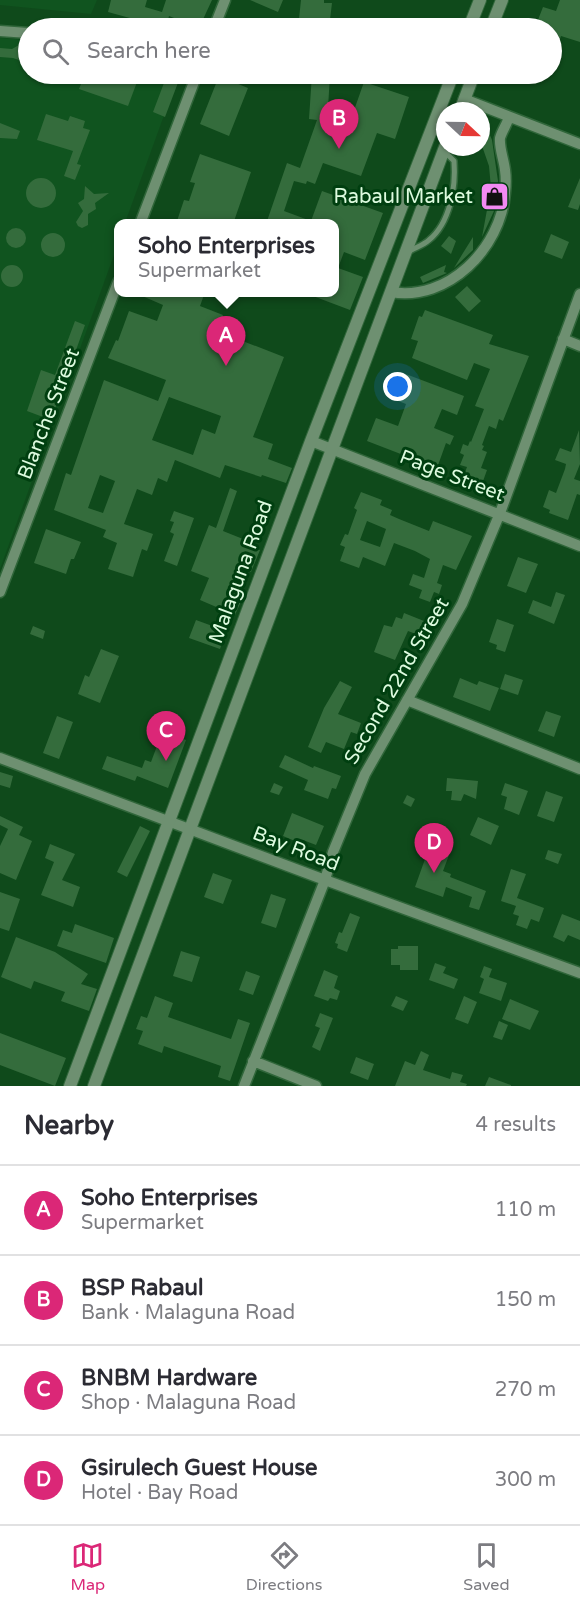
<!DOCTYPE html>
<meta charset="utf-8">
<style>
:root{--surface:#fff;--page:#f7f7f7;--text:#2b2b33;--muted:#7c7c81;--line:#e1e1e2;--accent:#db2777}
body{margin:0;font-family:"Varela Round",sans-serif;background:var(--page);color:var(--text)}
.compass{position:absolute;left:436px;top:102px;width:54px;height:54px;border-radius:50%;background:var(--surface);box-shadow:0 2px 4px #0004;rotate:112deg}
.you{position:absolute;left:398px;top:387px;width:21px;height:21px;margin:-15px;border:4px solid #fff;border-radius:50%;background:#1a73e8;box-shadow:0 0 0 9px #1a73e833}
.badge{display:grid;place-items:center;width:39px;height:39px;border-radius:50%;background:var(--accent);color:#fff;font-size:20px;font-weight:700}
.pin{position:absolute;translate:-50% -50px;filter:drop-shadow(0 2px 3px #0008)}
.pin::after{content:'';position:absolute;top:32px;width:21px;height:18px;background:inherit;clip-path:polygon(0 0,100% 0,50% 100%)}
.popup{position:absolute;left:114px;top:219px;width:225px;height:78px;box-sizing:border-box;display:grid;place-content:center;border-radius:12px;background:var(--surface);filter:drop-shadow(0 2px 4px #0005);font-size:20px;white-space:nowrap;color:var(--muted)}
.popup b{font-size:22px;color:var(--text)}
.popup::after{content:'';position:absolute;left:50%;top:100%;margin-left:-12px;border:12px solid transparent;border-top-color:var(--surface)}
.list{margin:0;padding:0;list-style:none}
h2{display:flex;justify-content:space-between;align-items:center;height:78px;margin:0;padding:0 24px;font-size:26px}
h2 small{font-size:20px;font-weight:400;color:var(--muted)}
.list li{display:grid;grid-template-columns:39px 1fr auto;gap:18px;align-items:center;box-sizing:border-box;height:90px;padding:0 24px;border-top:2px solid var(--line)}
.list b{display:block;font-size:22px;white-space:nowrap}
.list p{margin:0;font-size:20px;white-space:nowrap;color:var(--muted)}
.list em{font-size:20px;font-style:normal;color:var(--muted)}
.icon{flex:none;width:33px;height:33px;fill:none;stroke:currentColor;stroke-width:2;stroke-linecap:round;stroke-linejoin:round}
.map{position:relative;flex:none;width:580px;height:1086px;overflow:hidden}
.search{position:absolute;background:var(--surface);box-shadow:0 2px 4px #0004;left:18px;right:18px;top:18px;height:66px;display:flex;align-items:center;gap:15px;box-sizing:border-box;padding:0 21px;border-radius:33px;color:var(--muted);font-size:22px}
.sheet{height:438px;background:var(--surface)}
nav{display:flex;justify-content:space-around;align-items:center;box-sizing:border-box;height:84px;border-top:2px solid var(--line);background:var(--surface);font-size:16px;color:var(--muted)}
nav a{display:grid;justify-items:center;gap:3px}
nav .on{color:var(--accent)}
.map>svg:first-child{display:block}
</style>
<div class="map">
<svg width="580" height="1086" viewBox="0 0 580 1086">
<rect width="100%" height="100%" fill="#0f4a1b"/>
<path fill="#10541f" d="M 0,0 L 97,0 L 91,14 L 0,5 Z
M 0,38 L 28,40 L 28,74 L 179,74 L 125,223 L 118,224 L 118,244 L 0,569 Z"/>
<path fill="#346c3c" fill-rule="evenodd" d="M 111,0 L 147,0 L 145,7 L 162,12 L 166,0 L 212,0 L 199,28 L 169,16 L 166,28 L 108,12 Z
M 250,0 L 283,0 L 278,12 Z
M 301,0 L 324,0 L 324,3 L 332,3 L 329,28 L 298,28 Z
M 560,0 L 580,0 L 580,42 L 561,36 L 553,59 L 552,28 L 536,25 L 543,7 L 556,11 Z
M 19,45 L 27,50 L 27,55 L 24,59 L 19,60 L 13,58 L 0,57 L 0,48 L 12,49 Z
M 85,74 L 140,74 L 128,106 L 79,89 Z
M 312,74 L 330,74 L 327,126 L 346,133 L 364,82 L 409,97 L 395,139 L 377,133 L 361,176 L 323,163 L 315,184 L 307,181 L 306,184 L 294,181 L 284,211 L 311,221 L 322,191 L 383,213 L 365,260 L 344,252 L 338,268 L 363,277 L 350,310 L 305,293 L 334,292 L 334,224 L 266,224 L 287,163 L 300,168 L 317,120 L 309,119 Z
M 167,75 L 179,80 L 165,117 L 153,112 Z
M 219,76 L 248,88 L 229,136 L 200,124 Z
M 46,114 L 68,121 L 70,116 L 85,121 L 83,128 L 90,130 L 77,164 L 81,165 L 75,180 L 64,176 L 73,151 L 37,140 Z
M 481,114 L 492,140 L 498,181 L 494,211 L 482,237 L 491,188 L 489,166 L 481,143 Z
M 0,123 L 20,131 L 17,139 L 0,138 Z
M 200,154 L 251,172 L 233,224 L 176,224 L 184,200 L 189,201 L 195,183 L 190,182 Z
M 580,178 L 580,204 L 578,210 L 568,207 Z
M26 193a15 15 0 1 1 30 0a15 15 0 1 1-30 0Z
M 85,186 L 94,194 L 109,193 L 95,203 L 96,209 L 88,214 L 88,225 L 82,228 L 78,226 L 76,222 L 83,211 L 78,203 L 84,199 Z
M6 238a10 10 0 1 1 20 0a10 10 0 1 1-20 0Z
M41 245a12 12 0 1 1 24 0a12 12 0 1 1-24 0Z
M 551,234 L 569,242 L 562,259 L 544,252 Z
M 449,236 L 456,241 L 451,254 L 441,246 Z
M 473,237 L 473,250 L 454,268 L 463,253 Z
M1 276a11 11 0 1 1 22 0a11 11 0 1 1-22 0Z
M 446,265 L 444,272 L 447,273 L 423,283 L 420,277 Z
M 467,286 L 481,301 L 469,312 L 455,297 Z
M 133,292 L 205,292 L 200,306 L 223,315 L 217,331 L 284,357 L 253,437 L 273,444 L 268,459 L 292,468 L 286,483 L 262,475 L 261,477 L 225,465 L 220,478 L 175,460 L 167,482 L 158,478 L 152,495 L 137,489 L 124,524 L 153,534 L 147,551 L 142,549 L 133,577 L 108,569 L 117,543 L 103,537 L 106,530 L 54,510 L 66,473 L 71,475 L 104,380 L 158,401 L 166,380 L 108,358 L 116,340 L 118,341 L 129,311 L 157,321 L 163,305 ZM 169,397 L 221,416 L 215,434 L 202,429 L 193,455 L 152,440 ZM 100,475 L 115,481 L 103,513 L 88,508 Z
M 425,310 L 493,335 L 489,344 L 529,356 L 503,421 L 499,419 L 496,429 L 489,426 L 482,445 L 484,446 L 482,450 L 487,452 L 481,468 L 487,470 L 482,484 L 475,481 L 473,488 L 461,483 L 467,467 L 460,465 L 464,455 L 460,453 L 463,444 L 468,446 L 470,441 L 471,442 L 484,409 L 475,406 L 490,369 L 474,363 L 467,380 L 412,358 L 418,341 L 411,339 L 419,316 L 422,317 Z
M 75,321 L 85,325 L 51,420 L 27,411 L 41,370 L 55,375 Z
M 403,373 L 464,396 L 457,415 L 442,409 L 434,428 L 454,436 L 450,445 L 446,443 L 437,468 L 367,441 L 376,418 L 398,426 L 406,404 L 393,399 Z
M 579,430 L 580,464 L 574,479 L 580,481 L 580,495 L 577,494 L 568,520 L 549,513 L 550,510 L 543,507 L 549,490 L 556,493 L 565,469 L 566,464 L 555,460 L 560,448 L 571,452 Z
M 230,488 L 237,491 L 223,531 L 253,543 L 252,547 L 260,550 L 251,572 L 249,571 L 239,597 L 242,599 L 235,615 L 200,600 L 209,578 L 191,571 L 209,525 L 216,528 Z
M 361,492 L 382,500 L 380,505 L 392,510 L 390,515 L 399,519 L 429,531 L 433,521 L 472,536 L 456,570 L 443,565 L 437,583 L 442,585 L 439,594 L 434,592 L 430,602 L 419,598 L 422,590 L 409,585 L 413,574 L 424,578 L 430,559 L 415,551 L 394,543 L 385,566 L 363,557 L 359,568 L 340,561 L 345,547 L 340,545 L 345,534 L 348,535 L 357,510 L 354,508 ZM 367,521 L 386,529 L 380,547 L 360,540 Z
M 174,511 L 194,518 L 177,566 L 164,561 L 174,534 L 170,532 L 174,522 L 170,521 Z
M 46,529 L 81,542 L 74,559 L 71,559 L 66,574 L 34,563 Z
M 518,557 L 538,564 L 526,593 L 507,586 Z
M 556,592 L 565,595 L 554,624 L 528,613 L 533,600 L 551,607 Z
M 404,613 L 429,623 L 424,637 L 408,631 L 395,660 L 374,652 L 384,625 L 392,627 L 396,617 L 402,619 Z
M 497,619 L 514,625 L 505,652 L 496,649 L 497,645 L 489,642 Z
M 196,620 L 226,631 L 220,649 L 189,638 Z
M 33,626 L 45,631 L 43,639 L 30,634 Z
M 101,649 L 119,656 L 100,703 L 78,694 L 85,675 L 89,677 Z
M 505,674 L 523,680 L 518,695 L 500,689 Z
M 460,678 L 477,685 L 479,681 L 499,688 L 490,711 L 453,697 Z
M 340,681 L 352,687 L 338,714 L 361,723 L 357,734 L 351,732 L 344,749 L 326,742 L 321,753 L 308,747 L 324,708 Z
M 546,711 L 561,716 L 554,737 L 538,731 Z
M 57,716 L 73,722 L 59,759 L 43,753 Z
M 165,732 L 186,740 L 168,788 L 137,776 L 135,781 L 102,769 L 107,756 L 142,768 L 145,760 L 151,762 L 157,746 L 153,745 L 157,733 L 164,735 Z
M 285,755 L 313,768 L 314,766 L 341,776 L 336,789 L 332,788 L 328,799 L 304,790 L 308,780 L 279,767 Z
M 0,772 L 13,776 L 10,788 L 0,785 Z
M 447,778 L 478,781 L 476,799 L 464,794 L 461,801 L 451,800 L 452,791 L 446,791 Z
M 274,783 L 283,787 L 279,795 L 270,792 Z
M 505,783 L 528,791 L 519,815 L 504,809 L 507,797 L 501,795 Z
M 546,791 L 563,797 L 554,822 L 537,816 Z
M 407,795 L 415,799 L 411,807 L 403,803 Z
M 292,813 L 324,826 L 316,845 L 303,840 L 302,844 L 283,836 Z
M 0,816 L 23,827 L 19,835 L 32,841 L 16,880 L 0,873 L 0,846 L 8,829 L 0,825 Z
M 478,817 L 499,826 L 491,845 L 470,835 Z
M 140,826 L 150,831 L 127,877 L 117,872 Z
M 421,833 L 432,837 L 427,852 L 416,847 Z
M 50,844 L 75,854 L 62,880 L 80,887 L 73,907 L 41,895 L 54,862 L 45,858 Z
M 429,848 L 449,855 L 443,871 L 451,874 L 450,877 L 486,891 L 479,910 L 469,907 L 472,897 L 446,887 L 443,897 L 415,887 Z
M 548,850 L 562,854 L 558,864 L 545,859 Z
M 511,869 L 526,874 L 517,898 L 544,908 L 539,922 L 531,919 L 527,929 L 516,925 L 519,916 L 513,914 L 516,906 L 501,901 Z
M 213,873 L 232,880 L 223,904 L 204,897 Z
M 0,892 L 20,899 L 9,931 L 0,928 Z
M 271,894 L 286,899 L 276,928 L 261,923 Z
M 350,913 L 360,917 L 347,952 L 337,948 L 338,944 L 335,943 L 339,932 L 342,933 Z
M 562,914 L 580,921 L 580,940 L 568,935 L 564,942 L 553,937 Z
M 75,924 L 114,938 L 106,963 L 57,946 L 63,930 L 72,933 Z
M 16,937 L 55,952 L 88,974 L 81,984 L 97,989 L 89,1011 L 61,1001 L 65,992 L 34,981 L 31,989 L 1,977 Z
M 398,946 L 418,946 L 418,970 L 400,970 L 400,965 L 391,965 L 391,949 L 398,949 Z
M 181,951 L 200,957 L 192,982 L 173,976 Z
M 435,963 L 446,967 L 443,973 L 458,979 L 454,989 L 429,980 Z
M 484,966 L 492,969 L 489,977 L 507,983 L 501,1001 L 479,993 L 484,979 L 480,977 Z
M 324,970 L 338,976 L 334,988 L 340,991 L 337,1000 L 330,998 L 328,1001 L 314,996 Z
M 246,971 L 260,976 L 253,995 L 239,990 Z
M 155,996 L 173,1003 L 168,1017 L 231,1039 L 238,1019 L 250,1023 L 230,1081 L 218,1077 L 221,1066 L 164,1046 L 162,1053 L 138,1044 L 143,1031 L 136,1029 L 141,1016 L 147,1018 Z
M 396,996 L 408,1001 L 403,1011 L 391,1006 Z
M 464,996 L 477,1002 L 468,1024 L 455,1019 Z
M 510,999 L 539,1011 L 530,1030 L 502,1019 Z
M 320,1013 L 333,1018 L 320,1051 L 312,1047 L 320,1028 L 315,1026 Z
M 499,1021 L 508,1025 L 502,1040 L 493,1037 Z
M 0,1033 L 66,1058 L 55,1086 L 0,1065 Z
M 421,1051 L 429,1055 L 423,1070 L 450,1079 L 452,1072 L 463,1075 L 460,1082 L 467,1084 L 466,1086 L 395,1086 L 405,1061 L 415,1065 Z
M 356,1057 L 374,1064 L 368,1080 L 350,1073 Z
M 489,1077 L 511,1085 L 511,1086 L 485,1086 Z"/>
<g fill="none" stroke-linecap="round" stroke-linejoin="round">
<defs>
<path id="service" d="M 408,252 C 414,248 424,245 429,240 C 450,223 456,187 454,161 L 445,152"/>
<path id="minor" d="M 214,28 L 225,0
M 0,31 L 28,33
M 464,99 L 580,144
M 140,224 L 197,74
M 391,292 C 448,302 501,248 505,193 C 506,185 506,177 505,170 C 504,160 499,148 500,138 C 502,131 507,124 509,117
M 563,339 L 580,346
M 311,441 L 580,546
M 0,592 L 118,282
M 407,700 L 580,769
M 0,758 L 325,880 L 580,973
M 253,1061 L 316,1086
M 244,1086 L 325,880 L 333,852 L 365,774 L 462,604 L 500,513 L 580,294"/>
<path id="tertiary" d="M 469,28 L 480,0
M 491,28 L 502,0
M 460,111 L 474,74
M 70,1086 L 311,441 L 453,74
M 94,1086 L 445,147"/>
</defs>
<use href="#service" stroke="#30663a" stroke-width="8"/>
<use href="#minor" stroke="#30663a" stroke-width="13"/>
<use href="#tertiary" stroke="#30663a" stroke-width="14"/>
<use href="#service" stroke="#6e9071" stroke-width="5"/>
<use href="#minor" stroke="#6e9071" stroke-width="10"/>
<use href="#tertiary" stroke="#6e9071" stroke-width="12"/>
</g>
<defs>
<symbol id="shop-square" viewBox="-11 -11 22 22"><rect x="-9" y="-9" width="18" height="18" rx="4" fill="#f28af3" stroke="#003f10"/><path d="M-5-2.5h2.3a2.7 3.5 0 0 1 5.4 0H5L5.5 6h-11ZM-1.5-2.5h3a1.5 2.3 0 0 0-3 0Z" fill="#111"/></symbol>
</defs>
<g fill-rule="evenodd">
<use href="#shop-square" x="478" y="180" width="33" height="33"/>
</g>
<g text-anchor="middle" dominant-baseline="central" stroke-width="6" stroke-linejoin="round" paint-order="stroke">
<g font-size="20" fill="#ddfbdf" stroke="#003f10" text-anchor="end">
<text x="473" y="197">Rabaul Market</text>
</g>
<g font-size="20" fill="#ddfbdf" stroke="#003f10">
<text transform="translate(49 414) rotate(-69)">Blanche Street</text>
<text transform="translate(452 476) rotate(21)">Page Street</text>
<text transform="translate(241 572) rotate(-70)">Malaguna Road</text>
<text transform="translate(397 681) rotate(-60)">Second 22nd Street</text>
<text transform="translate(296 849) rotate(21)">Bay Road</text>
</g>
</g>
</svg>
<svg class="compass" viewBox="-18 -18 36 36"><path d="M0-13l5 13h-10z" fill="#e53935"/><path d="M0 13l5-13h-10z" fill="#7c7c81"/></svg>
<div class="you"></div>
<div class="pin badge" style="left:226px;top:366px">A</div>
<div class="popup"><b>Soho Enterprises</b>Supermarket</div>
<div class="pin badge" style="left:339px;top:149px">B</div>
<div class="pin badge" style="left:166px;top:761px">C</div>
<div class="pin badge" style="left:434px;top:873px">D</div>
<div class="search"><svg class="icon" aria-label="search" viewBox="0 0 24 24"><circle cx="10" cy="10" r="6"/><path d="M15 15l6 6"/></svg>Search here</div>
</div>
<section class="sheet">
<h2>Nearby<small>4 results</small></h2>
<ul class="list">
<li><span class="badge">A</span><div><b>Soho Enterprises</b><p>Supermarket</p></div><em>110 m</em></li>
<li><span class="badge">B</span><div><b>BSP Rabaul</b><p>Bank · Malaguna Road</p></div><em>150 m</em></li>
<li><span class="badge">C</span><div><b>BNBM Hardware</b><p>Shop · Malaguna Road</p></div><em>270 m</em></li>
<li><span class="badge">D</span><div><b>Gsirulech Guest House</b><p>Hotel · Bay Road</p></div><em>300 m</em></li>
</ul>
</section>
<nav>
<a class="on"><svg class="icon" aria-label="map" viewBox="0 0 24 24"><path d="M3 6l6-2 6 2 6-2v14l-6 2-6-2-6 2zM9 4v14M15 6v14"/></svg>Map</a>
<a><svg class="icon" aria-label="directions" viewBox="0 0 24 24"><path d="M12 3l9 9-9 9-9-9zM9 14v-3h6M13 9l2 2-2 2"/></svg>Directions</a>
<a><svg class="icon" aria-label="saved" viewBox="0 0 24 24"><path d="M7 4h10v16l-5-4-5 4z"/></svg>Saved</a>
</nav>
